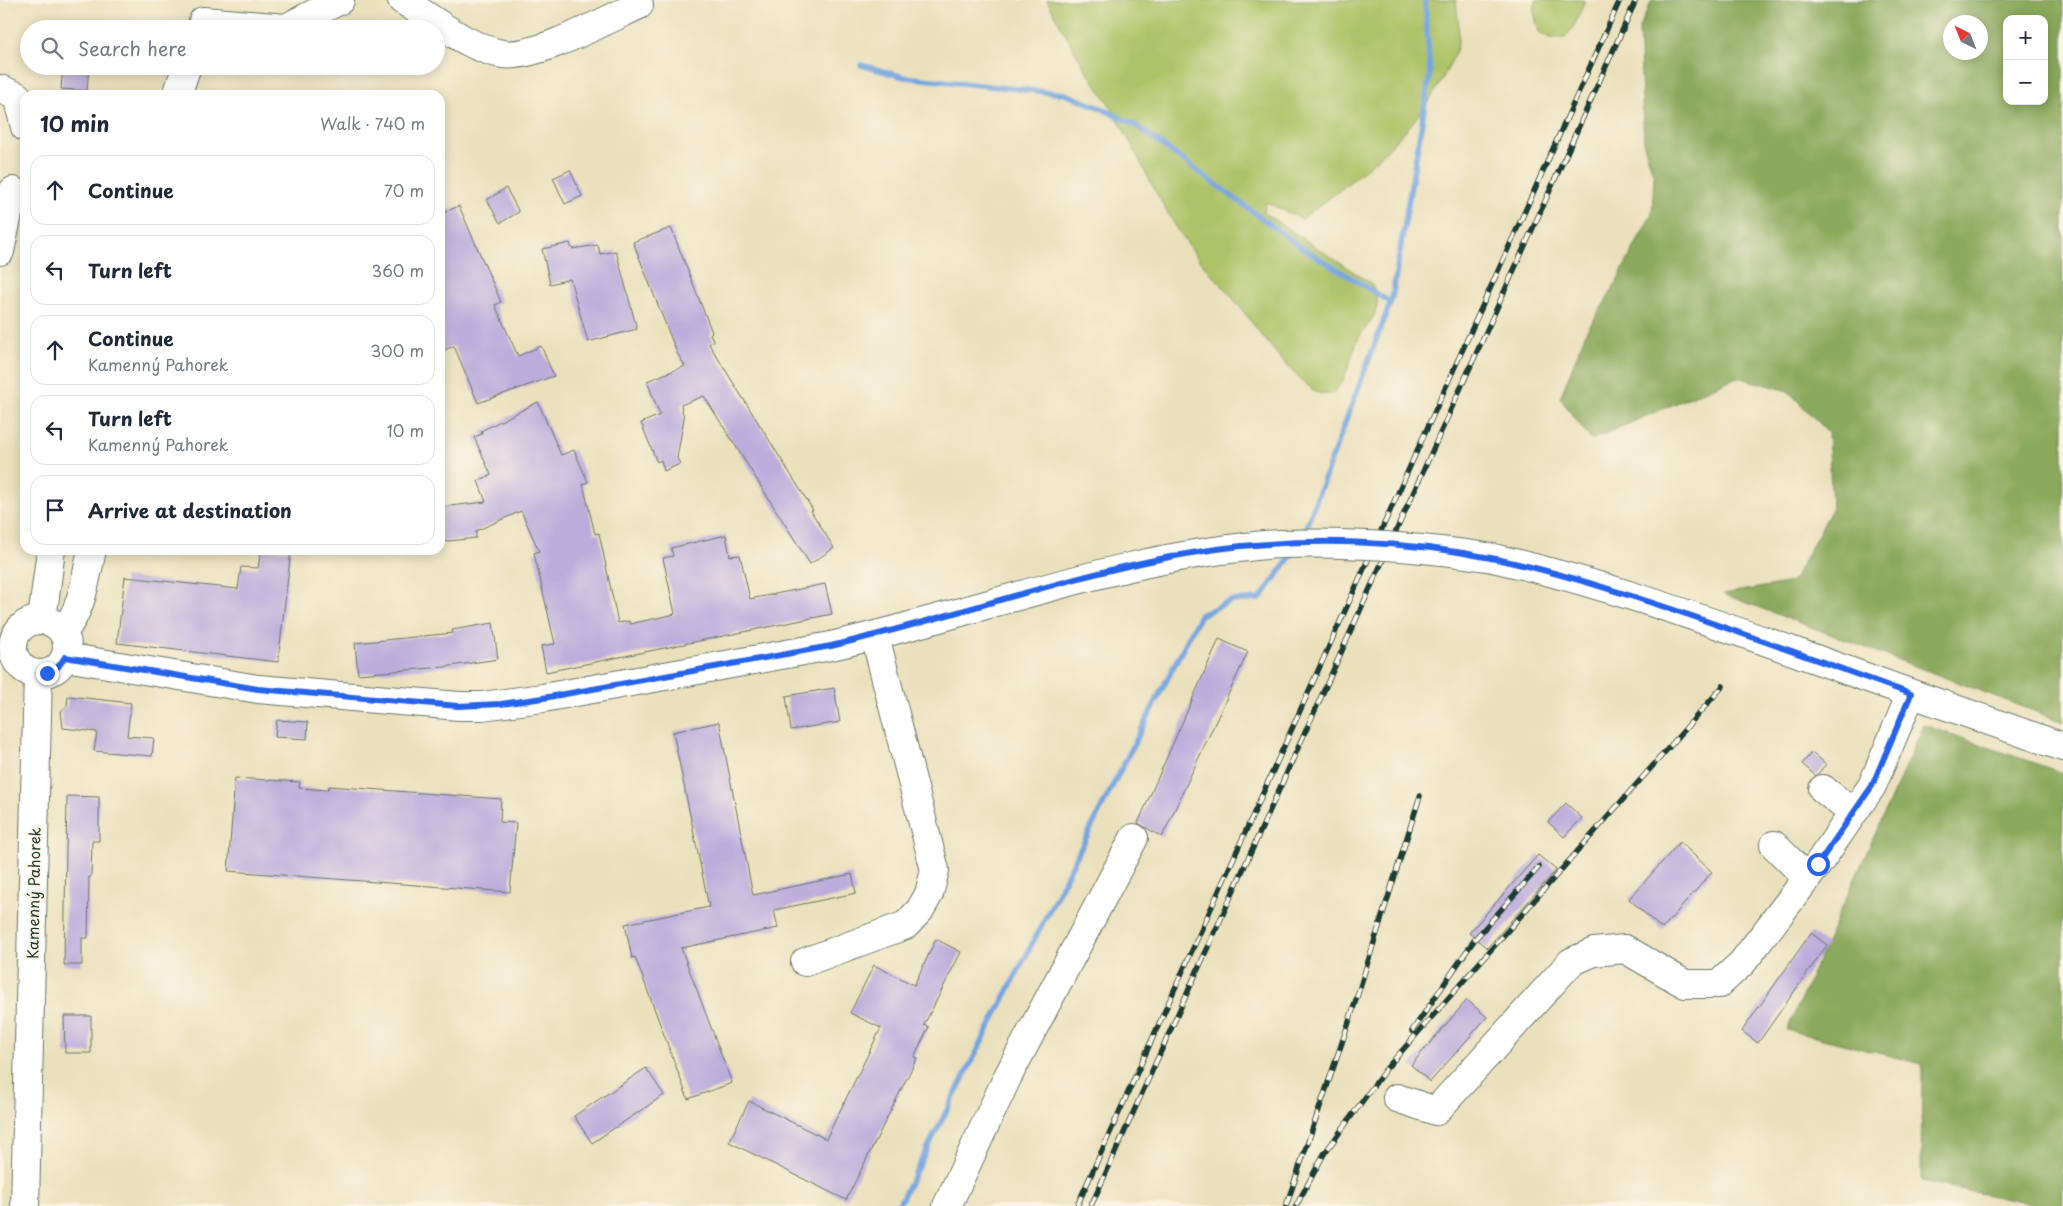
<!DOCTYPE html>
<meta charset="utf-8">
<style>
:root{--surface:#fff;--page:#f2f2f3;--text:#1f2937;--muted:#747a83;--line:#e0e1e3}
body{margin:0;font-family:"Playpen Sans",sans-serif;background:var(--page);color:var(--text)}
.controls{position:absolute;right:15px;top:15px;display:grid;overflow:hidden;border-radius:10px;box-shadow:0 2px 12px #0003}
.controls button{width:45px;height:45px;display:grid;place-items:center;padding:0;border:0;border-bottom:1px solid var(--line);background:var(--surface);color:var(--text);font:25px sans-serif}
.compass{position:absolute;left:1943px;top:15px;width:45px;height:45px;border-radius:50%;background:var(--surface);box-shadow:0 2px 12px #0003;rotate:317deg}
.stop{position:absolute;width:15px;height:15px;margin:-11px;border:4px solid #2563eb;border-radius:50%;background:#fff}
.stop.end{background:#2563eb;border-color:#fff;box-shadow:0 1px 5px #0008}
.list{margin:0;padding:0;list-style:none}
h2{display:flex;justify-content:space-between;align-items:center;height:65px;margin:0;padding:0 20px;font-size:21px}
h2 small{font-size:16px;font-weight:400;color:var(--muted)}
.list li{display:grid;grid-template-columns:32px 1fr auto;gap:15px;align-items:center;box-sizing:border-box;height:70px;margin:0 10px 10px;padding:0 10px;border:1px solid var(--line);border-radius:15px}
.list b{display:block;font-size:19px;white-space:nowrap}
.list p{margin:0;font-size:16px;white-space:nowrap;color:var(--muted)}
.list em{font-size:16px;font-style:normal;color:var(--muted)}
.icon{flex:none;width:28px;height:28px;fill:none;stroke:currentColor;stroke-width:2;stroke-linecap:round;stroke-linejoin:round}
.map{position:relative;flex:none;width:2063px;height:1206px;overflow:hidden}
.search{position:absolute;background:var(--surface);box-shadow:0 2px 12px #0003;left:20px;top:20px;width:425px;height:55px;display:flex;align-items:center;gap:12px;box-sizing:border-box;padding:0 18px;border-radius:28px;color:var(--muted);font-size:19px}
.panel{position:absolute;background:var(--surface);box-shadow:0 2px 12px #0003;left:20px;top:90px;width:425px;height:465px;border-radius:15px}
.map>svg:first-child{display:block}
</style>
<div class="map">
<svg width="2063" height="1206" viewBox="0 0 2063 1206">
<rect width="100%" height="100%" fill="#fcf5e5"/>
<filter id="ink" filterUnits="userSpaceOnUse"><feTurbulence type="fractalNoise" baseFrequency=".02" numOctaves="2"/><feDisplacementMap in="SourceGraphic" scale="10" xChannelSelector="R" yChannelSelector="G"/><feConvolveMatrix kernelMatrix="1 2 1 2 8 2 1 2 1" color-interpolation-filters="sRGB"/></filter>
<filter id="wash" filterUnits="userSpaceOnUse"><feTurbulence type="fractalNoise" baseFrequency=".0096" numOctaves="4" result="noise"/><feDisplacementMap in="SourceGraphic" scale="20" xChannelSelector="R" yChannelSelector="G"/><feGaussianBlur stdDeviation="1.12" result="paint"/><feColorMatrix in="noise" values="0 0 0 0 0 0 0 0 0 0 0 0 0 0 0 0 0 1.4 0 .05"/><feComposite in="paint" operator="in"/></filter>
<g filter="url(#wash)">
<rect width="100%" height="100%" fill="#ebe0bc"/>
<path fill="#adc367" stroke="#66804e" d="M 1047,0 L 1456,0 C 1457,13 1460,29 1458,42 C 1457,51 1451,62 1447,70 C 1416,134 1357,177 1302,219 L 1266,202 L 1264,213 L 1372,284 C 1374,291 1378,298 1377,306 C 1375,320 1362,330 1357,342 C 1349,358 1342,412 1312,389 C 1283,366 1262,335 1240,307 C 1225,287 1206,270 1191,249 C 1159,205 1138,154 1111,107 C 1104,95 1095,84 1088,73 C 1073,49 1060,25 1047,0 Z
M 1536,0 L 1585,0 L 1575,24 L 1565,38 L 1550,38 L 1539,32 L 1534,12 Z"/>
<path fill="#8aa95c" stroke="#547348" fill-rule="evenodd" d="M 1652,0 L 2063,0 L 2063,722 L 1723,594 L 1792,582 L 1832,509 L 1828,432 L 1788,391 L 1737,377 L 1591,440 L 1560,398 L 1586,332 L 1609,296 L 1652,213 L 1654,176 L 1644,145 L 1639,28 ZM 2007,19 L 2044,19 L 2044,101 L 2007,101 ZM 1950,22 L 1980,22 L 1980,52 L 1950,52 Z
M 1924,725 L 2063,773 L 2063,1206 L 2040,1206 L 1921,1181 L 1922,1064 L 1787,1030 Z"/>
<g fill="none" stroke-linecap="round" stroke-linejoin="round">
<path stroke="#75a5df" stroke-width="5.5" d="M 861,65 L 904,77 L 1065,94 L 1101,108 L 1135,125 L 1298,245 L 1390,302
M 1303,535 L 1392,298 L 1430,74 L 1425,0
M 898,1206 L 1200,615 L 1231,601 L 1260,599 L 1294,552"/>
</g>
<g id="blocks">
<path fill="#bbacdc" d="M 63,66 L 89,66 L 87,91 L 61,89 Z
M 570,170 L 582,196 L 565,204 L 553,178 Z
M 506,188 L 519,212 L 500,223 L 487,200 Z
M 459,206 L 501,302 L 495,305 L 518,356 L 541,346 L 554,376 L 478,403 L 454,346 L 440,352 L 440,214 Z
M 671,228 L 712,332 L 710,334 L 714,341 L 709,344 L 813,510 L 811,511 L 834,548 L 810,564 L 704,396 L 681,405 L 684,418 L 677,458 L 680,464 L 664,471 L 661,460 L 657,462 L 641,423 L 660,415 L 647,381 L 685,366 L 677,353 L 633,242 Z
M 570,243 L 572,249 L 598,245 L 600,254 L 616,251 L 637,329 L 588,342 L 570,279 L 550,284 L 542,249 Z
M 538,402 L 561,455 L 574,450 L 588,482 L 583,484 L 595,534 L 599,533 L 618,623 L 629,621 L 630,624 L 675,614 L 663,558 L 673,556 L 671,548 L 726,535 L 730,556 L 740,555 L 750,599 L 825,584 L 832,614 L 546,672 L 541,646 L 555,644 L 534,553 L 539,551 L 521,511 L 476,531 L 476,538 L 440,542 L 440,507 L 486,502 L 478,481 L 491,475 L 474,437 L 482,434 L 481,431 Z
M 261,550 L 291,550 L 278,662 L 117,643 L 125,577 L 238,589 L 241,567 L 258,568 Z
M 493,623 L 498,659 L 444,667 L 358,674 L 355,643 L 453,633 L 452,630 Z
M 1219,639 L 1248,652 L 1162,837 L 1138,823 Z
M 834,688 L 840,722 L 791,730 L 786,696 Z
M 68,696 L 131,703 L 127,736 L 154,738 L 152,756 L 94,751 L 97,732 L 63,728 L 61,711 L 67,706 Z
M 277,720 L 308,722 L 307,739 L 275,737 Z
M 719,722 L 753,895 L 852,874 L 856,893 L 774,910 L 778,928 L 681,948 L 732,1083 L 688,1099 L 635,957 L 632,958 L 625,924 L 709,907 L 673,732 Z
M 1812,752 L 1826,764 L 1816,776 L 1802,764 Z
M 235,778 L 300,782 L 299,788 L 327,790 L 329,786 L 501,799 L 500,822 L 516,823 L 510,892 L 228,871 Z
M 67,796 L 99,797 L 99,841 L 92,841 L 91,877 L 89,877 L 88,938 L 82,938 L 82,965 L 64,965 Z
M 1566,803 L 1582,818 L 1564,837 L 1548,822 Z
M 1680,842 L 1712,872 L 1662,929 L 1629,899 Z
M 1538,855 L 1556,870 L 1487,948 L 1469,933 Z
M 1811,933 L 1827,945 L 1758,1043 L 1742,1031 Z
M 936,939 L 961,952 L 924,1025 L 929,1027 L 914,1057 L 917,1058 L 846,1200 L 729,1142 L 749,1101 L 826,1139 L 881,1028 L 850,1013 L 874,965 L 914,985 Z
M 1467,1000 L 1487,1017 L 1430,1082 L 1411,1065 Z
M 64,1016 L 91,1016 L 91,1053 L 65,1053 Z
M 646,1068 L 664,1095 L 592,1143 L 574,1116 Z"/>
</g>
</g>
<g filter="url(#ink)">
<use href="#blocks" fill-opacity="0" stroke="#667664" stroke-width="1"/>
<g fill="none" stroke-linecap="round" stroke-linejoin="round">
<defs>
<path id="minor" d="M 402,0 C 430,17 471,50 503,54 C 535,59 608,19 639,5
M 203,21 L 286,28 L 340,0
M 0,89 L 17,96 L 25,127
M 177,95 L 187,66
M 0,251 L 13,191
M 1493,558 C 1600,582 1703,619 1807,656 C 1892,687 1978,717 2063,747
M 42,620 L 51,550
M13 647a27 27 0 1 1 54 0a27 27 0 1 1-54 0Z
M 63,632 C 83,608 85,580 92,550
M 65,657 L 258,689 L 459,706 L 482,706 L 543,698 L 831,646 C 981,612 1125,554 1280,544
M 1823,789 L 1853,813
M 1774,845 L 1807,878
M 805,962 L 906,925 L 920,910 L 929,894 L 935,870 L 875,636
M 1397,1098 L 1436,1111 L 1571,962 L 1594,952 L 1625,949 L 1685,984 L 1719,984 L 1742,963 L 1818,864 L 1872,786 L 1911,694
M 25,1206 L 38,674
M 947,1206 L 1008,1076 L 1134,838"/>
</defs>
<use href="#minor" stroke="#667664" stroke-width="30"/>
<use href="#minor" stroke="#fff" stroke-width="28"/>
<defs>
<path id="rail" d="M 1412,1031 L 1475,939 L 1539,867
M 1077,1206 L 1620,0
M 1091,1206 L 1636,0
M 1286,1206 L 1349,1022 L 1420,796
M 1296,1206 L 1324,1154 L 1385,1070 L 1723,686"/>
</defs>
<use href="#rail" stroke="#1f3d34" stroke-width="5.5"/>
<use href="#rail" stroke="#fcf5e5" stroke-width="4" stroke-dasharray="11" stroke-linecap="butt"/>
<defs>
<path id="minor-bridge" d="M 1280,544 C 1352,542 1422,547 1493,558"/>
</defs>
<use href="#minor-bridge" stroke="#667664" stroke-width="30" stroke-linecap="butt"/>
<use href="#minor-bridge" stroke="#fff" stroke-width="28"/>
</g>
</g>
<g fill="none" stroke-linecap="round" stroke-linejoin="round" filter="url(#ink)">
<path stroke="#2563eb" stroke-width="6" d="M 47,673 L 58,667 L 65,657 L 258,689 L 458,706 L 501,704 L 543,698 L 831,646 C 960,616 1085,568 1217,549 C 1308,537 1405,540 1496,559 C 1562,573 1625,594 1689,615 C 1764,641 1837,667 1911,694 L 1872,786 L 1818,864"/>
</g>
<g text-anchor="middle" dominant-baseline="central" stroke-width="4" stroke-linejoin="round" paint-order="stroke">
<g font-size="15" fill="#1f3d34" stroke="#fcf5e5">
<text transform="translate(33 893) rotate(-89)">Kamenný Pahorek</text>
</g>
</g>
</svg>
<div class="controls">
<button>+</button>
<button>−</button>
</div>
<svg class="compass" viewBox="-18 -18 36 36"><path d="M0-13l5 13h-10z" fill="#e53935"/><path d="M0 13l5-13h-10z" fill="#747a83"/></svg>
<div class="stop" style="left:1818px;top:864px"></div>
<div class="stop end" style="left:47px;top:673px"></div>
<div class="search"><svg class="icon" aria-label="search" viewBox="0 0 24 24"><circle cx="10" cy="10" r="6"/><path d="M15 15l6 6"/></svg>Search here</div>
<section class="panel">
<h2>10 min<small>Walk · 740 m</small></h2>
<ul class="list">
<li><svg class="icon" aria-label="ahead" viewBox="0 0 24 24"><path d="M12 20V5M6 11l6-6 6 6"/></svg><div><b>Continue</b></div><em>70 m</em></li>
<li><svg class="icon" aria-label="left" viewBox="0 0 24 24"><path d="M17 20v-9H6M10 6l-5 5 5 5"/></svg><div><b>Turn left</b></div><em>360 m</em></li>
<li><svg class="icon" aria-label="ahead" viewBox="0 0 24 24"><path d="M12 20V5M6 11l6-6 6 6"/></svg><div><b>Continue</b><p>Kamenný Pahorek</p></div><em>300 m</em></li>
<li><svg class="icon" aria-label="left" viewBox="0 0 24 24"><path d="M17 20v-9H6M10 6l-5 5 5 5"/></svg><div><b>Turn left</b><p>Kamenný Pahorek</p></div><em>10 m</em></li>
<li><svg class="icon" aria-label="arrive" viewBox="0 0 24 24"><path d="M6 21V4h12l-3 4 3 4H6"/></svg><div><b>Arrive at destination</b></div></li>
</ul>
</section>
</div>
